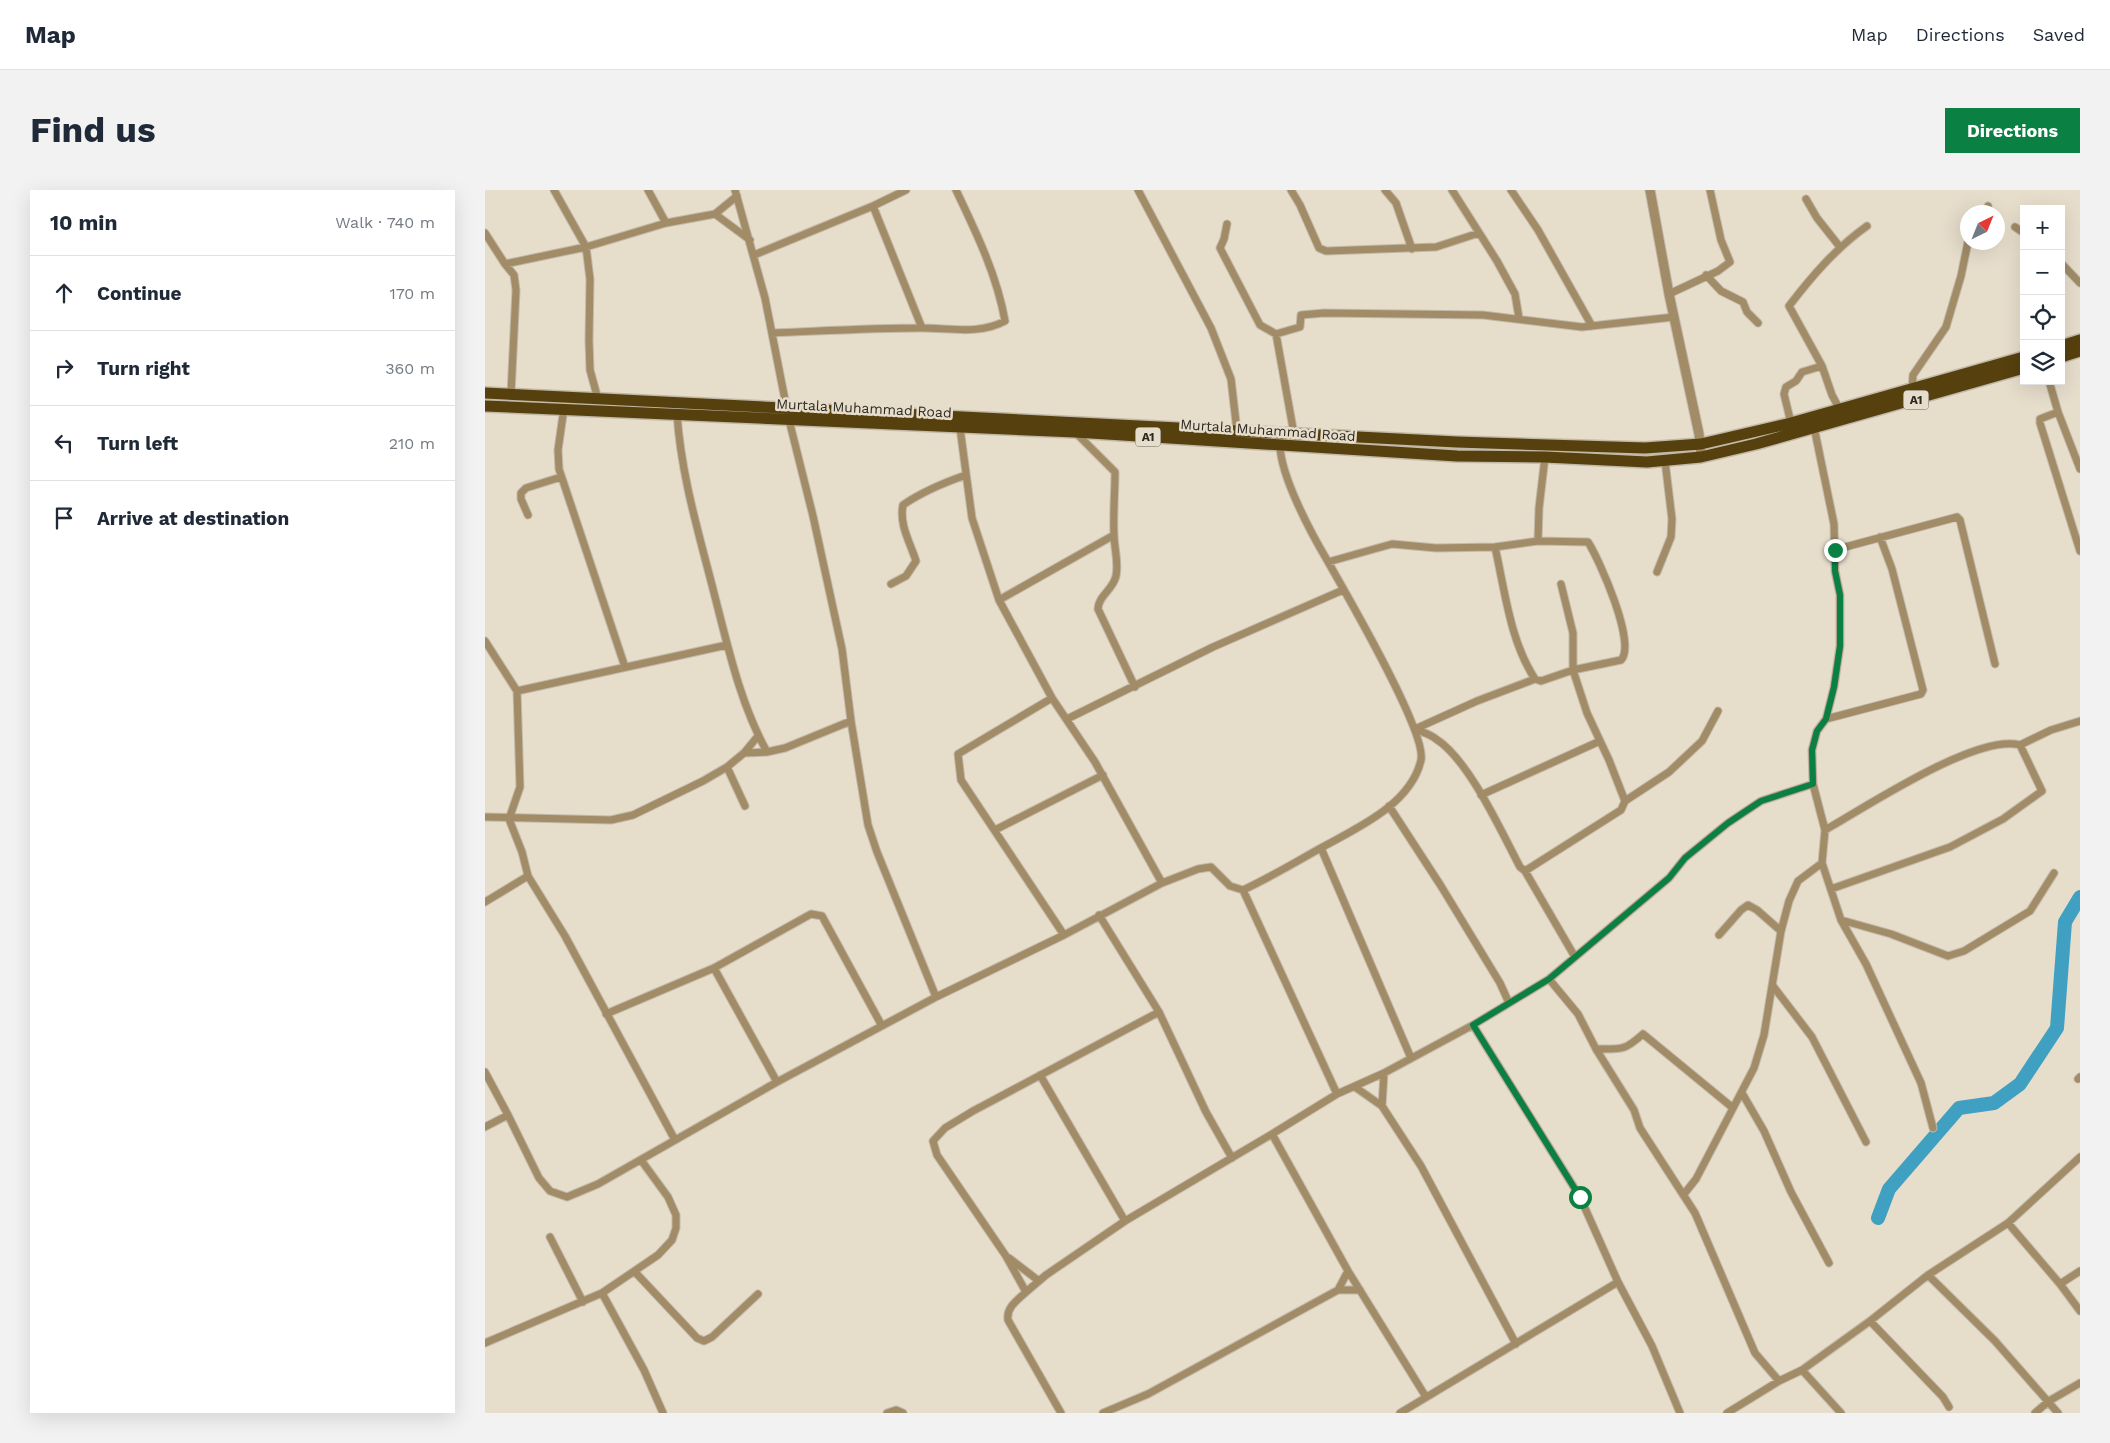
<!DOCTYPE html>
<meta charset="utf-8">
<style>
:root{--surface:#fff;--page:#f2f2f3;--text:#1f2937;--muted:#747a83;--line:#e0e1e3;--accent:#0b8043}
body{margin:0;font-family:"Work Sans",sans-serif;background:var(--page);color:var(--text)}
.controls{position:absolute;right:15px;top:15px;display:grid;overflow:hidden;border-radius:0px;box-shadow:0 5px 20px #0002}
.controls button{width:45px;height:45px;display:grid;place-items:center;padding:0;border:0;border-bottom:1px solid var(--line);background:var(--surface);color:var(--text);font:25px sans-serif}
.compass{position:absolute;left:1475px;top:15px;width:45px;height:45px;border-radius:50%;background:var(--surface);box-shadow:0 5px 20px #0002;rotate:43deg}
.stop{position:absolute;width:15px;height:15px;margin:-11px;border:4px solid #0b8043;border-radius:50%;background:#fff}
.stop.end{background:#0b8043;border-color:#fff;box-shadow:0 1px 5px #0008}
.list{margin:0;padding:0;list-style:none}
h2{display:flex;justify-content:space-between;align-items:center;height:65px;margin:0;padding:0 20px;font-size:21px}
h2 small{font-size:16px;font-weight:400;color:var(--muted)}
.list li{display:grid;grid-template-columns:32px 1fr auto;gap:15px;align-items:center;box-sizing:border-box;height:75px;padding:0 20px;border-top:1px solid var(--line)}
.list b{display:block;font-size:19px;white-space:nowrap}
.list em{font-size:16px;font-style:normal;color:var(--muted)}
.icon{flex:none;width:28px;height:28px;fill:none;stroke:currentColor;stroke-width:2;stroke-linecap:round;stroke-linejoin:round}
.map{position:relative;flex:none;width:1595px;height:1223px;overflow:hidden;border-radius:0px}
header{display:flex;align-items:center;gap:30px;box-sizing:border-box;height:70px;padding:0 25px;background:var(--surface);border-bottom:1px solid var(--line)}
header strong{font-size:24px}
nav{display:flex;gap:28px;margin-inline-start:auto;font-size:18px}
.intro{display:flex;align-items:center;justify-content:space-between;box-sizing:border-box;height:120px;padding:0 30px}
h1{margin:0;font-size:35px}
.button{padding:12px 22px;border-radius:0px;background:var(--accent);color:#fff;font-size:18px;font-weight:700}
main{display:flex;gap:30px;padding:0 30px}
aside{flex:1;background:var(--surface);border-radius:0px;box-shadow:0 5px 20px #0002}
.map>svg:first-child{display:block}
</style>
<header>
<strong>Map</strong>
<nav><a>Map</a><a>Directions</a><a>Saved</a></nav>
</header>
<div class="intro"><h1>Find us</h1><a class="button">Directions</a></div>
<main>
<aside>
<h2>10 min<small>Walk · 740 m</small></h2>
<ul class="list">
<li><svg class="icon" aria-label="ahead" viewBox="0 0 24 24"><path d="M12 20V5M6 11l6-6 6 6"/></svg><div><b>Continue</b></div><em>170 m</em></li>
<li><svg class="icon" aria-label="right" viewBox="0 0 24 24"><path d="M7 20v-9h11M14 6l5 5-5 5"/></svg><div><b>Turn right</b></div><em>360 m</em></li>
<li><svg class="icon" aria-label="left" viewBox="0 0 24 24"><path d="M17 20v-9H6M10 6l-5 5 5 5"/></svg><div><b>Turn left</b></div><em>210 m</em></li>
<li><svg class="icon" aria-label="arrive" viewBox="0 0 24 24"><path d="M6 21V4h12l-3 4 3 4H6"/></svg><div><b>Arrive at destination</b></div></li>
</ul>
</aside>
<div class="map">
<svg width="1595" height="1223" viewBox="0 0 1595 1223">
<rect width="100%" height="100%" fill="#e7ddcb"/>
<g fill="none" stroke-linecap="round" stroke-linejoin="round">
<path stroke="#40a0c2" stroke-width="14" d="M 1393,1028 L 1404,999 L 1474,918 L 1509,913 L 1535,894 L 1572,838 L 1580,732 L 1595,707"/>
<defs>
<path id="minor" d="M 69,0 L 101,57 L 105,89 L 104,150 L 105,180 L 113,209
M 163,0 L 181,33
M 250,0 L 280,108 L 304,230 L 328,326 L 357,459 L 366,531 L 383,635 L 392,662 L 451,807
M 653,0 L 726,138 L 746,189 L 752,241
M 806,0 L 815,15 L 834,58 L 841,61 L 951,57 L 994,43
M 900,0 L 911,13 L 927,59
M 967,0 L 1012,71 L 1030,104 L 1034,128
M 1026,0 L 1053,40 L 1107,136
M 1321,9 L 1332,28 L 1355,57
M 388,16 L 437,138
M 1499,22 L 1503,16
M 230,24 L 265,50
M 742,34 L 739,49 L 735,58 L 775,135 L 791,144
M 1530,37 L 1539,43
M 0,43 L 20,74
M 269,65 L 388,16 L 421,0
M 1576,73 L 1595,93
M 1221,85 L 1236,101 L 1258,112 L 1262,122 L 1273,133
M 1184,104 L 1233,81 L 1245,72 L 1236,50 L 1225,0
M 287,143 C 337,141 387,138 437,138 C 465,138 494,145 520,131 C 512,85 491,42 471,0
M 1564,191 L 1573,222 L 1595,279
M 1427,200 L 1428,185 L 1461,137 L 1476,86 L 1483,52
M 26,204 L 31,100 L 29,85 L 20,74 L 101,57 L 181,33 L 230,24 L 252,6
M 79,218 L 73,260 L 74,279 L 140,477
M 1355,220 L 1347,205 L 1337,176 L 1304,116 C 1327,86 1351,58 1382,36
M 1573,222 L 1555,229 L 1555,233 L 1595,361
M 192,224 C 196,285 214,344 229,403 C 243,457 255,513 282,562
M 1306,233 L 1299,204 L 1301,197 L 1311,191 L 1317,182 L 1337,176
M 1329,237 L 1349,334 L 1350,381 L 1355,405 L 1355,456 L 1349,497 L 1341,529 L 1332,541 L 1327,560 L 1328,594 L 1340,640 L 1337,673 L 1356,730 L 1381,774 L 1436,893 L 1448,938
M 475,238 L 487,328 L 514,410 L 567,508 L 610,572 L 677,693
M 590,242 L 630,282 C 630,302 628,323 629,344 C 629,358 634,372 631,386 C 628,400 613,406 613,419 L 650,497
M 809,244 L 791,144 L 815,137 L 816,125 L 839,123 L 998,125 L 1097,137 L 1189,127
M 43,325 L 36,309 L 36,303 L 41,298 L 76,287
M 1053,351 L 1054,318 L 1060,267
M 1010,357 C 1020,401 1025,451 1050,489
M 1349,360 L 1472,327 L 1475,330 L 1510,474
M 843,372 L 907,354 L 951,358 L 1010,357 L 1053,351 L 1103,352 C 1114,369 1152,454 1136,470 L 1088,480 L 1056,491 L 1050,489 L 992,511 L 930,539
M 1172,382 L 1186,347 L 1187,329 L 1180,271
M 406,394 L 421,386 L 431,371 C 425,352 414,335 418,315 C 438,301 458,293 481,285
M 1076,394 L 1088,443 L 1088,480 L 1102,523 L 1124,570 L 1140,611
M 514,410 L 629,345
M 0,451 L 32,501 L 35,597 L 24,629 L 37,662 L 43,686 L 80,746 L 190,950
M 32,501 L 242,455
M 567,508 L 473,564 L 476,590 L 579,745
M 582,529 L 728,457 L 858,400
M 1341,529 L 1436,504 L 1438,500 L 1407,379 L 1395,347
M 930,539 C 937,542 945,544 951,549 C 984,570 1016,641 1035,677 L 1040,681 L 1136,620 L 1140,611 L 1184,582 L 1217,551 L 1233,521
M 259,563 L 273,546
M 242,577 L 260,616
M 996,605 L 1115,551
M 904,616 L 956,696 L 1015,793 L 1024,813
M 0,627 L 126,630 L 148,625 L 218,591 L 242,577 L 259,563 L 282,562 L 300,558 L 366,531
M 510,640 L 618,585
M 1340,640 C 1381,617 1492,543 1535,555 L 1566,540 L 1595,531
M 836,658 L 926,868
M 1040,681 L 1090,767
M 1346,699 L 1465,657 L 1518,629 L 1557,601 L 1535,555
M 758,700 L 852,904
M 0,712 L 43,686
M 614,725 L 674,822 L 721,922 L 747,968
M 1356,730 L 1406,744 L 1463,766 L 1479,761 L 1545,721 L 1569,683
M 1234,745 L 1256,720 L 1263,715 L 1272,720 L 1296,741
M 229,778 L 292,892
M 1064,789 L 1093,824 L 1111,859 L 1149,920 L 1155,938 L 1210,1023 L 1270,1163 L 1294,1191
M 1288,796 L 1327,847 L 1381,952
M 121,824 L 229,778 L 326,724 L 337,726 L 397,836
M 988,835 L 1095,1007 L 1133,1092 L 1167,1156 L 1195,1223
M 1111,859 C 1137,859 1139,861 1158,844 L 1248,918
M 0,882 L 23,925 L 54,988 L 65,1001 L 82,1007 L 113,994 L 292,892 L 451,807 L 579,745 L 677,693 L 713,679 L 726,677 L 745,696 L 758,700 C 784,688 809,673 834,659 C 870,639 926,615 936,570 C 942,542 860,402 842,370 C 826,343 796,287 795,256
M 555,885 L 640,1031
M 1593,889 L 1595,887
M 870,897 L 897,916 L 936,976 L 1031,1154
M 1257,903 L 1279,941 L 1306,1002 L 1344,1073
M 897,916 L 899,883
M 0,937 L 23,925
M 1199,1004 L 1211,989 L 1269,878 L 1279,845 L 1296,741 L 1304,711 L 1313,691 L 1337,673
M 1523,1033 L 1575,1094 L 1595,1121
M 65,1047 L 98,1112
M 524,1068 L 554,1091
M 150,1082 L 212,1148 L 219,1151 L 227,1147 L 273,1104
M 1443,1085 L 1510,1151 L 1573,1223
M 1575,1094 L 1595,1081
M 853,1100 L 863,1081
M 541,1102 L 561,1085 L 640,1031 L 787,944
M 117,1103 L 159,1180 L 178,1223
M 1385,1131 L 1458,1207 L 1464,1217
M 0,1153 L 117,1103 L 173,1065 L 187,1050 L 191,1038 L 191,1025 L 183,1007 L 156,970
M 1317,1180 L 1356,1223
M 941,1207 L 863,1081 L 787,944 L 852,904 L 899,883 L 988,835 L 1064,789 L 1184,688 L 1200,668 L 1243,633 L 1276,611 L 1328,594
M 402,1223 L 411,1220 L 418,1223
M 576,1223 L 523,1130 C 521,1117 533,1110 541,1102 L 521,1066 L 452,965 L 448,951 L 460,938 L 488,921 L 674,822
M 618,1223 L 663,1204 L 853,1100 L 875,1100
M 915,1223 L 1133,1092
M 1242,1223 L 1294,1191 L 1317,1180 L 1385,1131 L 1443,1085 L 1523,1033 L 1595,967
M 1550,1223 L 1564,1211 L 1595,1193"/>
<path id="tertiary" d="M 1165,0 L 1184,104 L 1214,244 L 1216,267"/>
<path id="trunk" d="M 1576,156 L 1595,150
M 1576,167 L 1595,161
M 0,203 L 972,252 L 1160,258 L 1216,254 L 1306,233 L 1539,167
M 0,216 L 590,242 L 972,266 L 1060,267 L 1162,272 L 1216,267 L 1271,254 L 1539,178"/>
</defs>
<use href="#minor" stroke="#c2b9a9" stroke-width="9"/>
<use href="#tertiary" stroke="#c2b9a9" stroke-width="11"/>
<use href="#trunk" stroke="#c2b9a9" stroke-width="14"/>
<use href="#minor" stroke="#a18c67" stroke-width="7"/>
<use href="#tertiary" stroke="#a18c67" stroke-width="9"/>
<use href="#trunk" stroke="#56400d" stroke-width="11"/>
</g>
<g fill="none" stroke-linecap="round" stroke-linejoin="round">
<path stroke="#0b8043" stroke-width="6" d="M 1095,1007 L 988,835 L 1064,789 L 1184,688 L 1200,668 L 1243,633 L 1276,611 L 1328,594 L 1327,560 L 1332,541 L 1341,529 L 1349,497 L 1355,456 L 1355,405 L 1350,381 L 1350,360"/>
</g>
<g text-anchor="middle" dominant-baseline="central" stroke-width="5" stroke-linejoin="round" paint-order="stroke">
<g fill="#e7ddcb" stroke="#655f55" stroke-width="1">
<rect x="1418.5" y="200.5" width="25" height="19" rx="4"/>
<rect x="650.5" y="237.5" width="25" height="19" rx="4"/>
</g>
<g font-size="12" font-weight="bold" fill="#2d2922">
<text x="1431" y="210">A1</text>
<text x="663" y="247">A1</text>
</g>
<g font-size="14" fill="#2d2922" stroke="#e7ddcb">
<text transform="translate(379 218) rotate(3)">Murtala Muhammad Road</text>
<text transform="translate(783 240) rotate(4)">Murtala Muhammad Road</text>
</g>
</g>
</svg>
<div class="controls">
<button>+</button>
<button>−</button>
<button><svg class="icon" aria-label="locate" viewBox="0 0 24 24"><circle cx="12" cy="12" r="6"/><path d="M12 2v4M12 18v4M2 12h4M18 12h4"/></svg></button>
<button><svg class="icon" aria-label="layers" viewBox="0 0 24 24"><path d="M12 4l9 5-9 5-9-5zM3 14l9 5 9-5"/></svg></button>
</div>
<svg class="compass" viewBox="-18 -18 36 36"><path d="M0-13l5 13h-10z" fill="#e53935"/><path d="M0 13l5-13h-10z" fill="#747a83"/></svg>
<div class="stop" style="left:1095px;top:1007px"></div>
<div class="stop end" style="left:1350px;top:360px"></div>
</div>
</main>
